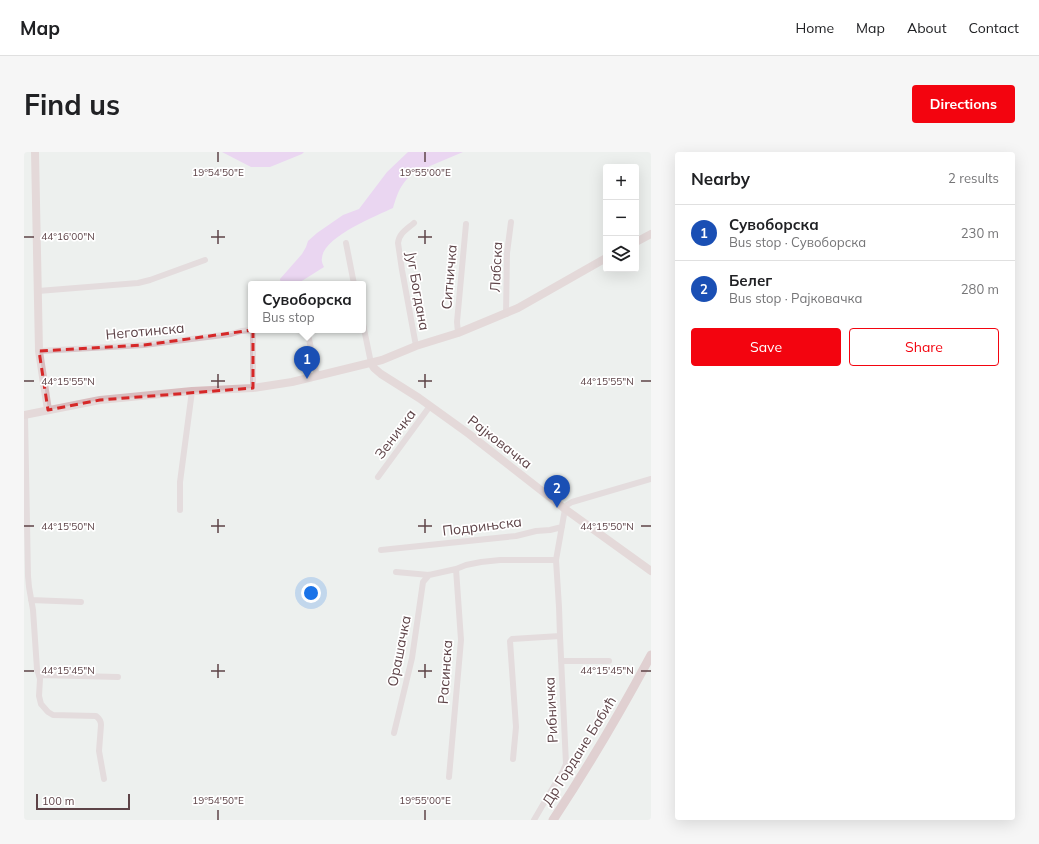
<!DOCTYPE html>
<meta charset="utf-8">
<style>
:root{--surface:#fff;--page:#f6f6f6;--text:#202124;--muted:#757577;--line:#e0e0e0;--accent:#f3040f}
body{margin:0;font-family:Mulish,sans-serif;background:var(--page);color:var(--text)}
.controls{position:absolute;right:12px;top:12px;display:grid;overflow:hidden;border-radius:4px;box-shadow:0 4px 16px #0002}
.controls button{width:36px;height:36px;display:grid;place-items:center;padding:0;border:0;border-bottom:1px solid var(--line);background:var(--surface);color:var(--text);font:20px sans-serif}
.scale{position:absolute;left:12px;bottom:10px;width:94px;box-sizing:border-box;padding-left:4px;border:2px solid #5d4347;border-top:0;font-size:11px;line-height:14px;white-space:nowrap;color:#5d4347;-webkit-text-stroke:3px #fff;paint-order:stroke}
.you{position:absolute;left:287px;top:441px;width:14px;height:14px;margin:-10px;border:3px solid #fff;border-radius:50%;background:#1a73e8;box-shadow:0 0 0 6px #1a73e833}
.badge{display:grid;place-items:center;width:26px;height:26px;border-radius:50%;background:var(--accent);color:#fff;font-size:13px;font-weight:700}
.pin{position:absolute;translate:-50% -33px;filter:drop-shadow(0 1px 2px #0008)}
.pin::after{content:'';position:absolute;top:21px;width:14px;height:12px;background:inherit;clip-path:polygon(0 0,100% 0,50% 100%)}
.popup{position:absolute;left:224px;top:129px;width:118px;height:52px;box-sizing:border-box;display:grid;place-content:center;border-radius:4px;background:var(--surface);filter:drop-shadow(0 1px 3px #0005);font-size:13px;white-space:nowrap;color:var(--muted)}
.popup b{font-size:15px;color:var(--text)}
.popup::after{content:'';position:absolute;left:50%;top:100%;margin-left:-8px;border:8px solid transparent;border-top-color:var(--surface)}
.list{margin:0;padding:0;list-style:none}
h2{display:flex;justify-content:space-between;align-items:center;height:52px;margin:0;padding:0 16px;font-size:17px}
h2 small{font-size:13px;font-weight:400;color:var(--muted)}
.list li{display:grid;grid-template-columns:26px 1fr auto;gap:12px;align-items:center;box-sizing:border-box;height:56px;padding:0 16px;border-top:1px solid var(--line)}
.list b{display:block;font-size:15px;white-space:nowrap}
.list p{margin:0;font-size:13px;white-space:nowrap;color:var(--muted)}
.list em{font-size:13px;font-style:normal;color:var(--muted)}
.actions{display:flex;gap:8px;padding:12px 16px}
.actions a{flex:1;padding:9px 0;border:1px solid var(--accent);border-radius:4px;text-align:center;font-size:14px;color:var(--accent)}
.actions .main{background:var(--accent);color:#fff}
.icon{flex:none;width:22px;height:22px;fill:none;stroke:currentColor;stroke-width:2;stroke-linecap:round;stroke-linejoin:round}
.map{position:relative;flex:none;width:627px;height:668px;overflow:hidden;border-radius:4px}
header{display:flex;align-items:center;gap:24px;box-sizing:border-box;height:56px;padding:0 20px;background:var(--surface);border-bottom:1px solid var(--line)}
header strong{font-size:19px}
nav{display:flex;gap:22px;margin-inline-start:auto;font-size:14px}
.intro{display:flex;align-items:center;justify-content:space-between;box-sizing:border-box;height:96px;padding:0 24px}
h1{margin:0;font-size:28px}
.button{padding:10px 18px;border-radius:4px;background:var(--accent);color:#fff;font-size:14px;font-weight:700}
main{display:flex;gap:24px;padding:0 24px}
aside{flex:1;background:var(--surface);border-radius:4px;box-shadow:0 4px 16px #0002}
.map>svg:first-child{display:block}
</style>
<header>
<strong>Map</strong>
<nav><a>Home</a><a>Map</a><a>About</a><a>Contact</a></nav>
</header>
<div class="intro"><h1>Find us</h1><a class="button">Directions</a></div>
<main>
<div class="map">
<svg width="627" height="668" viewBox="0 0 627 668">
<rect width="100%" height="100%" fill="#edf0ee"/>
<path fill="#e6b5f4" d="M 198,0 L 280,0 L 278,2 L 246,15 L 227,15 Z
M 384,0 L 439,0 L 406,14 L 396,21 L 389,21 C 376,33 374,40 369,56 C 352,64 299,85 298,106 C 297,109 299,113 300,115 L 273,132 L 257,132 L 256,127 L 278,102 L 282,95 L 284,89 L 293,81 L 319,63 L 335,57 L 363,20 Z"/>
<g fill="none" stroke-linecap="round" stroke-linejoin="round">
<path stroke="#d9c4c8" stroke-width="6" d="M 390,71 C 383,77 375,81 374,91 L 378,118 L 392,194
M 322,91 L 330,132
M 14,139 L 114,131 L 126,128 L 181,108
M 482,162 L 483,101 L 487,70
M 339,172 L 347,211
M 283,178 L 293,224
M 434,181 L 433,170 L 442,72
M 15,199 L 120,193 L 207,182 L 217,179 L 229,178
M 229,236 L 229,178
M 1,263 L 4,424 L 5,435 L 9,458 L 13,517 L 16,527 L 15,544 L 17,552 L 24,560 L 29,563 L 72,564 C 76,567 77,569 77,573 L 75,599 L 80,627
M 354,325 L 406,254
M 156,358 L 156,330 L 168,239
M 357,398 L 492,384 L 512,379 L 526,378 L 538,375
M 372,420 L 405,423 L 432,417 L 442,413 L 457,410 L 476,408 L 532,408
M 7,448 L 57,450
M 537,509 L 585,509
M 15,523 L 94,525
M 370,581 L 388,506 L 399,430 L 405,423
M 489,607 L 492,575 L 486,489 L 488,487 L 536,484
M 425,625 L 437,488 L 432,417
M 510,668 L 524,644 L 539,619 L 542,612 L 536,484 L 535,455 L 532,408 L 541,357 L 543,353 L 548,350 L 627,327"/>
<path stroke="#d9bdbf" stroke-width="8" d="M 11,0 L 15,199 L 24,258
M 612,90 L 627,82
M 347,211 L 350,216 L 357,222 L 395,246 L 445,282 L 541,357 L 627,419
M 0,263 L 76,248 L 168,239 L 229,236 L 268,230 L 358,208 L 392,194 L 434,181 L 494,156 L 582,106"/>
<path stroke="#d0a9ad" stroke-width="9" d="M 529,668 C 564,615 597,559 627,503"/>
</g>
<path d="M0 0H627V668H0ZM 229,178 L 229,236 L 76,248 L 24,258 L 15,199 L 120,193 Z" fill="#edf0ee" fill-opacity=".55" fill-rule="evenodd"/>
<path fill="none" stroke="#d62828" stroke-width="3" stroke-dasharray="8 5" stroke-linejoin="round" d="M 229,178 L 229,236 L 76,248 L 24,258 L 15,199 L 120,193 Z"/>
<path fill="none" stroke="#5d4347" stroke-width="1.5" d="M 194,0 L 194,10M 401,0 L 401,10M 194,78 L 194,92M 401,78 L 401,92M 0,85 L 10,85M 187,85 L 201,85M 394,85 L 408,85M 194,222 L 194,236M 401,222 L 401,236M 0,229 L 10,229M 187,229 L 201,229M 394,229 L 408,229M 617,229 L 627,229M 194,367 L 194,381M 401,367 L 401,381M 0,374 L 10,374M 187,374 L 201,374M 394,374 L 408,374M 617,374 L 627,374M 194,512 L 194,526M 401,512 L 401,526M 0,519 L 10,519M 187,519 L 201,519M 394,519 L 408,519M 617,519 L 627,519M 194,658 L 194,668M 401,658 L 401,668"/>
<g text-anchor="middle" dominant-baseline="central" stroke-width="3.5" stroke-linejoin="round" paint-order="stroke">
<g font-size="14" fill="#5d4347" stroke="#fff">
<text transform="translate(472 115) rotate(-87)">Лабска</text>
<text transform="translate(425 125) rotate(-85)">Ситничка</text>
<text transform="translate(394 139) rotate(80)">Југ Богдана</text>
<text transform="translate(121 179) rotate(-5)">Неготинска</text>
<text transform="translate(371 282) rotate(-53)">Зеничка</text>
<text transform="translate(476 290) rotate(38)">Рајковачка</text>
<text transform="translate(458 374) rotate(-7)">Подрињска</text>
<text transform="translate(375 499) rotate(-79)">Орашачка</text>
<text transform="translate(421 520) rotate(-86)">Расинска</text>
<text transform="translate(527 558) rotate(-93)">Рибничка</text>
<text transform="translate(555 599) rotate(-58)">Др Гордане Бабић</text>
</g>
</g>
<g font-size="10" text-anchor="middle" fill="#5d4347" stroke="#fff" stroke-width="3.5" stroke-linejoin="round" paint-order="stroke">
<text x="194" y="24">19°54'50"E</text>
<text x="401" y="24">19°55'00"E</text>
<text x="44" y="88">44°16'00"N</text>
<text x="44" y="233">44°15'55"N</text>
<text x="583" y="233">44°15'55"N</text>
<text x="44" y="378">44°15'50"N</text>
<text x="583" y="378">44°15'50"N</text>
<text x="44" y="522">44°15'45"N</text>
<text x="583" y="522">44°15'45"N</text>
<text x="194" y="652">19°54'50"E</text>
<text x="401" y="652">19°55'00"E</text>
</g>
</svg>
<div class="controls">
<button>+</button>
<button>−</button>
<button><svg class="icon" aria-label="layers" viewBox="0 0 24 24"><path d="M12 4l9 5-9 5-9-5zM3 14l9 5 9-5"/></svg></button>
</div>
<div class="scale">100 m</div>
<div class="you"></div>
<div class="pin badge" style="left:283px;top:227px;background:#1a4fb4">1</div>
<div class="popup"><b>Сувоборска</b>Bus stop</div>
<div class="pin badge" style="left:533px;top:356px;background:#1a4fb4">2</div>
</div>
<aside>
<h2>Nearby<small>2 results</small></h2>
<ul class="list">
<li><span class="badge" style="background:#1a4fb4">1</span><div><b>Сувоборска</b><p>Bus stop · Сувоборска</p></div><em>230 m</em></li>
<li><span class="badge" style="background:#1a4fb4">2</span><div><b>Белег</b><p>Bus stop · Рајковачка</p></div><em>280 m</em></li>
</ul>
<div class="actions"><a class="main">Save</a><a>Share</a></div>
</aside>
</main>
